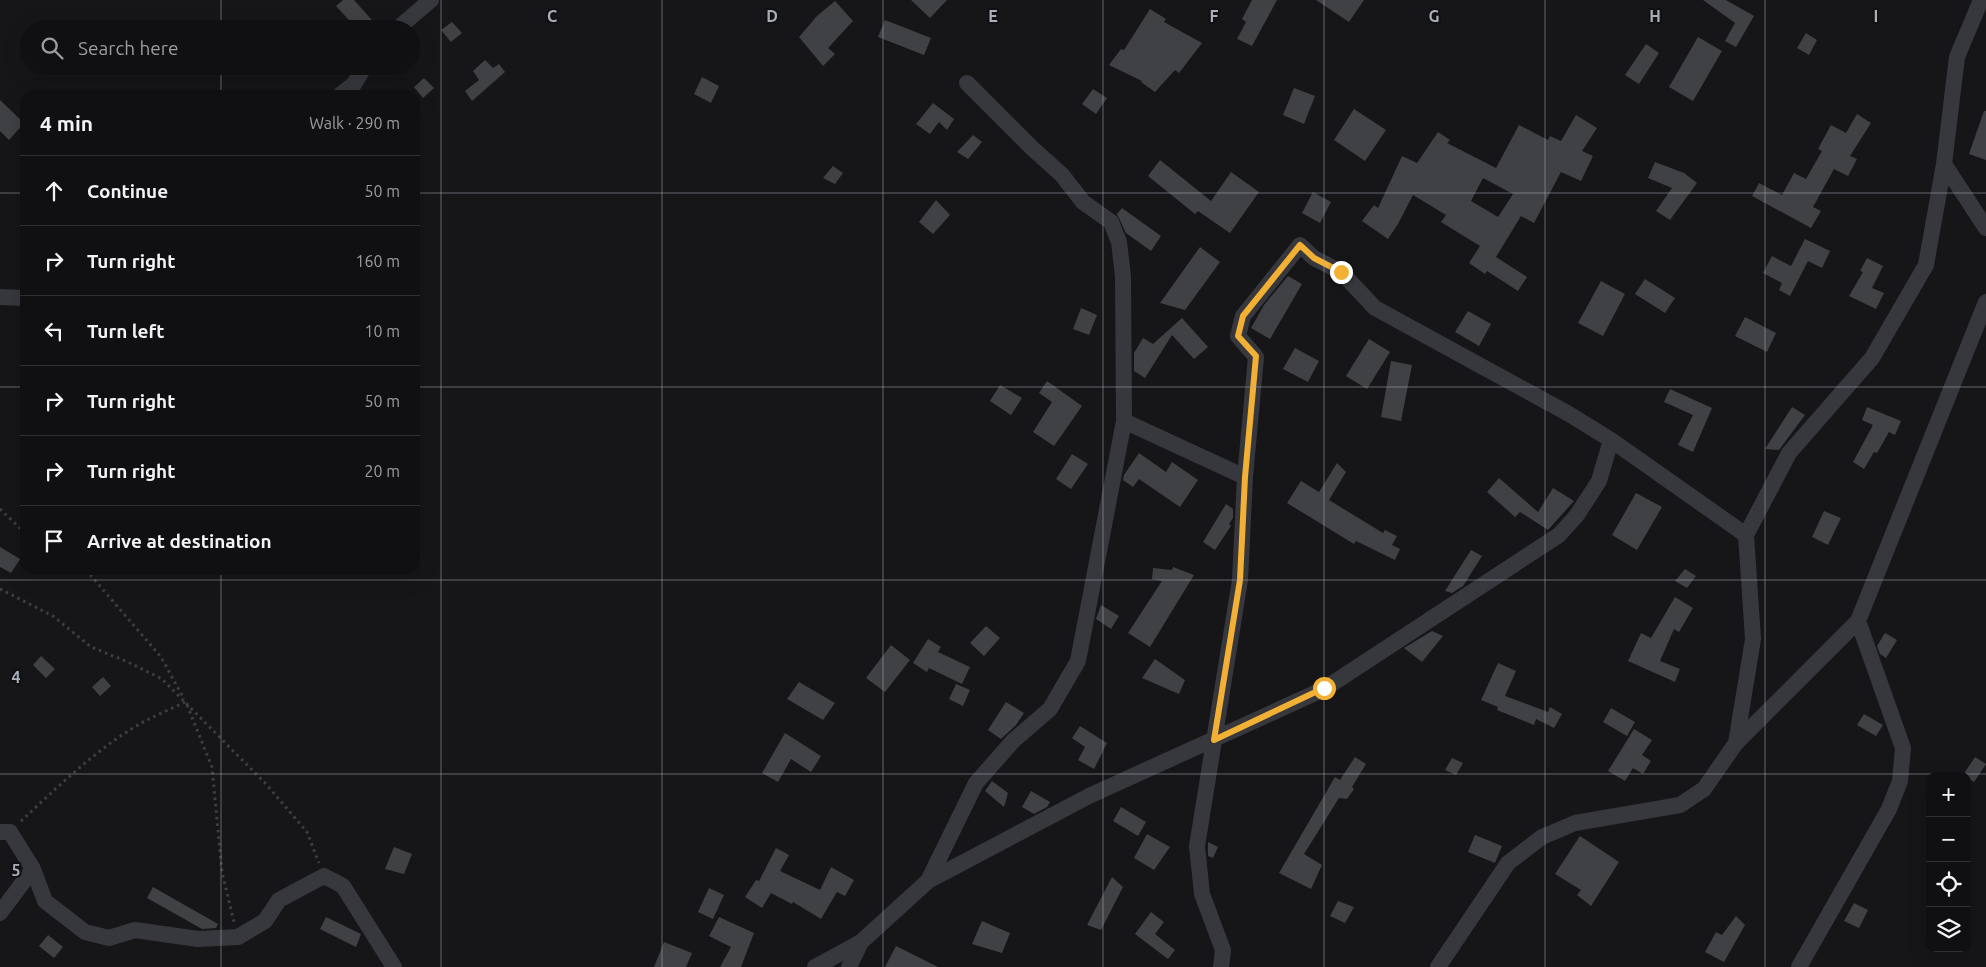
<!DOCTYPE html>
<meta charset="utf-8">
<style>
:root{--surface:#101012;--page:#1e1e20;--text:#f1f3f6;--muted:#9c9d9f;--line:#303032}
body{margin:0;font-family:Ubuntu,sans-serif;background:var(--page);color:var(--text)}
.controls{position:absolute;right:15px;bottom:15px;display:grid;overflow:hidden;border-radius:10px;box-shadow:0 5px 20px #0002}
.controls button{width:45px;height:45px;display:grid;place-items:center;padding:0;border:0;border-bottom:1px solid var(--line);background:var(--surface);color:var(--text);font:25px sans-serif}
.stop{position:absolute;width:15px;height:15px;margin:-11px;border:4px solid #f2b134;border-radius:50%;background:#fff}
.stop.end{background:#f2b134;border-color:#fff;box-shadow:0 1px 5px #0008}
.list{margin:0;padding:0;list-style:none}
h2{display:flex;justify-content:space-between;align-items:center;height:65px;margin:0;padding:0 20px;font-size:21px}
h2 small{font-size:16px;font-weight:400;color:var(--muted)}
.list li{display:grid;grid-template-columns:32px 1fr auto;gap:15px;align-items:center;box-sizing:border-box;height:70px;padding:0 20px;border-top:1px solid var(--line)}
.list b{display:block;font-size:19px;white-space:nowrap}
.list em{font-size:16px;font-style:normal;color:var(--muted)}
.icon{flex:none;width:28px;height:28px;fill:none;stroke:currentColor;stroke-width:2;stroke-linecap:round;stroke-linejoin:round}
.map{position:relative;flex:none;width:1986px;height:967px;overflow:hidden}
.search{position:absolute;background:var(--surface);box-shadow:0 5px 20px #0002;left:20px;top:20px;width:400px;height:55px;display:flex;align-items:center;gap:12px;box-sizing:border-box;padding:0 18px;border-radius:28px;color:var(--muted);font-size:19px}
.panel{position:absolute;background:var(--surface);box-shadow:0 5px 20px #0002;left:20px;top:90px;width:400px;height:485px;border-radius:15px}
.map>svg:first-child{display:block}
</style>
<div class="map">
<svg width="1986" height="967" viewBox="0 0 1986 967">
<rect width="100%" height="100%" fill="#161618"/>
<path fill="#404145" fill-rule="evenodd" d="M 343,0 L 354,0 L 380,29 L 357,29 L 336,6 Z
M 911,0 L 947,0 L 930,18 Z
M 1252,0 L 1277,0 L 1252,46 L 1237,39 L 1246,22 L 1242,19 Z
M 1316,0 L 1364,0 L 1349,22 Z
M 1703,0 L 1726,0 L 1754,16 L 1736,47 L 1725,41 L 1735,23 Z
M 835,1 L 853,21 L 828,48 L 835,54 L 823,66 L 799,37 L 817,16 Z
M 1150,9 L 1166,19 L 1164,22 L 1202,43 L 1179,73 L 1175,70 L 1155,92 L 1141,82 L 1142,81 L 1109,65 L 1121,49 L 1124,50 Z
M 885,20 L 931,38 L 924,55 L 878,37 Z
M 452,22 L 462,33 L 451,42 L 441,30 Z
M 1806,33 L 1817,40 L 1809,55 L 1797,48 Z
M 1698,37 L 1722,51 L 1693,101 L 1669,87 Z
M 1646,44 L 1659,53 L 1639,84 L 1625,75 Z
M 485,60 L 493,68 L 499,64 L 505,72 L 472,101 L 465,91 L 479,80 L 473,71 Z
M 702,77 L 719,86 L 711,103 L 694,94 Z
M 424,78 L 434,88 L 423,98 L 414,87 Z
M 1294,88 L 1315,96 L 1304,124 L 1283,115 Z
M 1093,89 L 1107,98 L 1096,114 L 1082,104 Z
M 0,100 L 24,123 L 9,140 L 0,131 Z
M 933,103 L 954,119 L 947,130 L 939,122 L 930,134 L 916,124 Z
M 1354,109 L 1386,130 L 1365,161 L 1334,140 Z
M 1984,111 L 1986,111 L 1986,160 L 1969,154 Z
M 1857,114 L 1871,123 L 1850,156 L 1857,159 L 1848,176 L 1834,169 L 1813,207 L 1821,211 L 1811,228 L 1752,196 L 1759,183 L 1782,195 L 1794,173 L 1806,179 L 1822,151 L 1818,149 L 1831,125 L 1846,133 Z
M 1576,115 L 1597,128 L 1582,151 L 1593,156 L 1581,181 L 1561,172 L 1534,223 L 1521,216 L 1496,257 L 1527,277 L 1518,291 L 1487,271 L 1485,274 L 1469,263 L 1480,246 L 1441,222 L 1446,215 L 1413,195 L 1398,224 L 1388,239 L 1362,221 L 1374,205 L 1378,208 L 1402,156 L 1417,163 L 1438,132 L 1450,140 L 1447,143 L 1496,168 L 1519,125 L 1548,140 L 1550,136 L 1561,141 ZM 1483,178 L 1513,194 L 1498,217 L 1471,201 Z
M 973,135 L 982,142 L 968,159 L 957,152 Z
M 1160,160 L 1211,201 L 1231,172 L 1259,192 L 1230,233 L 1198,211 L 1195,214 L 1148,176 Z
M 1655,162 L 1684,173 L 1697,183 L 1670,220 L 1656,211 L 1672,188 L 1648,178 Z
M 833,166 L 843,173 L 835,184 L 823,178 Z
M 1313,192 L 1331,202 L 1320,223 L 1302,213 Z
M 936,200 L 950,215 L 933,234 L 919,222 Z
M 1122,208 L 1161,236 L 1151,251 L 1126,233 L 1117,214 Z
M 1805,239 L 1830,251 L 1822,268 L 1808,261 L 1790,296 L 1779,290 L 1782,283 L 1763,273 L 1772,256 L 1791,266 Z
M 1200,247 L 1220,262 L 1185,310 L 1160,303 Z
M 1867,258 L 1883,266 L 1872,288 L 1884,293 L 1876,309 L 1849,296 L 1863,272 L 1860,271 Z
M 1288,276 L 1302,284 L 1270,339 L 1251,328 L 1264,305 Z
M 1645,279 L 1675,298 L 1665,313 L 1635,294 Z
M 1601,281 L 1625,294 L 1603,336 L 1578,323 Z
M 1081,308 L 1097,315 L 1089,335 L 1073,329 Z
M 1468,311 L 1491,324 L 1479,346 L 1455,332 Z
M 1745,317 L 1776,333 L 1767,352 L 1735,336 Z
M 1182,318 L 1208,347 L 1194,359 L 1172,335 L 1145,378 L 1134,371 L 1134,353 L 1143,338 L 1153,344 Z
M 1369,339 L 1390,352 L 1367,389 L 1346,376 Z
M 1295,348 L 1319,361 L 1308,382 L 1283,369 Z
M 1391,361 L 1412,365 L 1401,421 L 1381,417 Z
M 1047,381 L 1082,406 L 1054,446 L 1033,432 L 1052,402 L 1039,393 Z
M 1000,385 L 1022,398 L 1011,415 L 990,401 Z
M 1670,389 L 1712,408 L 1693,452 L 1678,445 L 1693,415 L 1664,402 Z
M 1792,407 L 1805,415 L 1779,450 L 1765,449 Z
M 1867,407 L 1901,421 L 1895,435 L 1889,432 L 1877,453 L 1874,452 L 1864,469 L 1853,462 L 1873,425 L 1862,420 Z
M 1139,453 L 1166,472 L 1172,462 L 1198,480 L 1180,507 L 1139,479 L 1133,487 L 1123,480 L 1124,475 Z
M 1072,454 L 1088,464 L 1071,489 L 1056,479 Z
M 1337,463 L 1346,472 L 1329,500 L 1383,533 L 1385,530 L 1397,536 L 1392,545 L 1400,549 L 1395,560 L 1356,541 L 1354,544 L 1287,503 L 1301,481 L 1319,492 Z
M 1499,478 L 1538,512 L 1553,488 L 1574,501 L 1548,530 L 1520,512 L 1515,517 L 1487,492 Z
M 1636,493 L 1662,507 L 1637,550 L 1612,535 Z
M 1226,504 L 1233,509 L 1233,518 L 1229,524 L 1231,526 L 1215,550 L 1203,542 Z
M 1824,511 L 1841,518 L 1828,545 L 1812,537 Z
M 0,547 L 20,559 L 11,573 L 0,567 Z
M 1471,550 L 1482,556 L 1463,586 L 1452,593 L 1445,591 Z
M 1173,567 L 1194,575 L 1150,647 L 1128,633 L 1162,581 L 1152,579 L 1153,568 L 1172,570 Z
M 1685,569 L 1696,576 L 1687,588 L 1675,581 Z
M 1675,597 L 1693,608 L 1679,632 L 1674,629 L 1660,661 L 1680,669 L 1675,682 L 1628,661 L 1641,633 L 1651,638 Z
M 1101,605 L 1119,616 L 1111,629 L 1096,619 Z
M 986,626 L 1000,638 L 984,656 L 970,643 Z
M 1432,631 L 1443,636 L 1422,662 L 1404,648 Z
M 1885,633 L 1897,640 L 1886,658 L 1880,654 L 1877,646 Z
M 928,639 L 941,647 L 938,652 L 970,667 L 962,684 L 929,668 L 927,672 L 913,663 Z
M 891,645 L 910,660 L 885,692 L 866,678 Z
M 41,656 L 55,669 L 46,678 L 33,665 Z
M 1155,659 L 1185,680 L 1179,694 L 1142,678 Z
M 1498,663 L 1516,671 L 1505,696 L 1548,712 L 1550,707 L 1562,714 L 1554,728 L 1536,719 L 1534,725 L 1497,710 L 1498,707 L 1481,700 Z
M 103,677 L 111,686 L 100,696 L 92,687 Z
M 799,682 L 835,703 L 823,720 L 787,699 Z
M 956,684 L 970,690 L 963,706 L 949,699 Z
M 1006,702 L 1024,713 L 1016,725 L 1001,739 L 988,730 Z
M 1611,708 L 1635,722 L 1627,736 L 1603,722 Z
M 1864,714 L 1883,725 L 1876,736 L 1857,725 Z
M 1080,726 L 1107,743 L 1094,769 L 1078,760 L 1085,747 L 1072,738 Z
M 1634,729 L 1652,740 L 1642,755 L 1651,761 L 1643,774 L 1633,768 L 1625,781 L 1608,771 Z
M 785,733 L 821,756 L 811,772 L 791,759 L 778,782 L 762,773 Z
M 1355,757 L 1366,764 L 1352,787 L 1354,789 L 1347,799 L 1339,798 L 1304,854 L 1322,865 L 1311,889 L 1279,873 L 1335,777 L 1340,780 Z
M 1975,757 L 1986,764 L 1974,782 L 1963,775 Z
M 1452,758 L 1463,763 L 1456,775 L 1445,770 Z
M 992,781 L 1008,793 L 1004,807 L 985,791 Z
M 1031,791 L 1050,802 L 1047,807 L 1034,814 L 1022,807 Z
M 1121,807 L 1146,822 L 1138,836 L 1113,821 Z
M 1147,834 L 1170,847 L 1154,870 L 1134,858 Z
M 1475,835 L 1502,846 L 1495,863 L 1468,852 Z
M 1580,836 L 1619,862 L 1591,906 L 1577,895 L 1581,890 L 1555,874 Z
M 1208,842 L 1218,847 L 1213,858 L 1208,856 Z
M 394,847 L 412,854 L 404,874 L 385,869 Z
M 776,848 L 789,855 L 780,871 L 820,890 L 831,867 L 854,880 L 845,896 L 837,892 L 821,919 L 793,902 L 792,904 L 771,893 L 762,908 L 745,897 L 756,880 L 759,881 Z
M 1112,877 L 1123,887 L 1101,930 L 1087,925 Z
M 153,887 L 218,924 L 216,928 L 202,929 L 147,898 Z
M 709,888 L 724,895 L 713,919 L 698,912 Z
M 1338,901 L 1354,907 L 1345,923 L 1330,916 Z
M 1854,903 L 1868,910 L 1859,928 L 1844,921 Z
M 1151,912 L 1164,922 L 1155,934 L 1175,950 L 1168,959 L 1135,934 Z
M 1736,916 L 1745,925 L 1724,962 L 1705,952 L 1716,932 L 1722,935 Z
M 326,917 L 361,934 L 356,947 L 320,929 Z
M 719,917 L 754,933 L 741,967 L 720,967 L 731,947 L 709,936 Z
M 982,921 L 1010,933 L 1002,953 L 972,944 Z
M 48,935 L 63,947 L 54,958 L 39,946 Z
M 664,942 L 692,953 L 686,967 L 654,967 Z
M 896,946 L 938,967 L 885,967 Z"/>
<g fill="none" stroke-linecap="round" stroke-linejoin="round">
<path stroke="#3d3f44" stroke-width="3" stroke-dasharray="2.5 4" stroke-linecap="butt" d="M 0,509 L 25,533
M 86,570 L 161,657 L 184,699
M 0,589 L 53,616 L 91,647 L 128,662 L 162,679 L 265,783 L 307,832 L 319,863
M 187,705 L 212,767 L 222,872 L 234,922
M 21,821 C 59,786 100,745 147,720 C 159,714 173,708 185,702"/>
<path stroke="#37383d" stroke-width="16" d="M 397,29 L 431,0
M 340,95 L 354,84 L 365,66
M 1944,164 L 1986,228
M 0,297 L 25,298
M 1124,421 L 1245,477
M 1736,743 L 1858,621 L 1986,302
M 0,832 L 10,832 L 33,869 L 45,901 L 85,932 L 109,938 L 135,930 L 198,939 L 238,937 L 265,921 L 279,900 L 324,876 L 343,886 L 394,967
M 928,881 L 976,783 L 1013,741 L 1050,709 L 1078,661 L 1124,421 L 1123,276 L 1119,242 L 1111,222 L 1083,202 L 1062,175 L 1032,148 L 967,83
M 0,913 L 33,869
M 815,967 L 861,942 L 928,881 L 1089,796 L 1324,689 L 1559,535 L 1577,515 L 1599,481 L 1611,440
M 849,967 L 861,942
M 1221,967 L 1223,950 L 1202,894 L 1197,846 L 1240,580 L 1245,477 L 1256,357 L 1238,336 L 1243,316 L 1300,245 L 1314,258 L 1341,272 L 1375,308 L 1569,414 L 1611,440 L 1746,535
M 1438,967 L 1508,863 L 1542,837 L 1575,823 L 1680,805 L 1704,789 L 1736,743 L 1753,639 L 1746,535 L 1789,453 L 1872,358 L 1926,265 L 1944,164 L 1957,57 L 1981,0
M 1799,967 L 1889,809 L 1900,781 L 1903,748 L 1858,621"/>
</g>
<g fill="none" stroke-linecap="round" stroke-linejoin="round">
<path stroke="#f2b134" stroke-width="6" d="M 1324,688 L 1214,740 L 1240,580 L 1245,477 L 1256,356 L 1238,336 L 1243,316 L 1300,245 L 1314,258 L 1341,272"/>
</g>
<path fill="none" stroke="#a8adb8" stroke-width="1" stroke-opacity="0.55" d="M 221,0 L 221,29M 441,0 L 441,967M 662,0 L 662,967M 883,0 L 883,967M 1103,0 L 1103,967M 1324,0 L 1324,967M 1545,0 L 1545,967M 1765,0 L 1765,967M 221,66 L 221,95M 0,193 L 25,193M 415,193 L 1986,193M 0,387 L 25,387M 415,387 L 1986,387M 221,570 L 221,967M 0,580 L 1986,580M 0,774 L 1986,774"/>
<g font-size="16" text-anchor="middle" font-weight="bold" fill="#a8adb8" stroke="#111113" stroke-width="4.5" stroke-linejoin="round" paint-order="stroke">
<text x="552" y="22">C</text>
<text x="772" y="22">D</text>
<text x="993" y="22">E</text>
<text x="1214" y="22">F</text>
<text x="1434" y="22">G</text>
<text x="1655" y="22">H</text>
<text x="1876" y="22">I</text>
<text x="16" y="683">4</text>
<text x="16" y="876">5</text>
</g>
</svg>
<div class="controls">
<button>+</button>
<button>−</button>
<button><svg class="icon" aria-label="locate" viewBox="0 0 24 24"><circle cx="12" cy="12" r="6"/><path d="M12 2v4M12 18v4M2 12h4M18 12h4"/></svg></button>
<button><svg class="icon" aria-label="layers" viewBox="0 0 24 24"><path d="M12 4l9 5-9 5-9-5zM3 14l9 5 9-5"/></svg></button>
</div>
<div class="stop" style="left:1324px;top:688px"></div>
<div class="stop end" style="left:1341px;top:272px"></div>
<div class="search"><svg class="icon" aria-label="search" viewBox="0 0 24 24"><circle cx="10" cy="10" r="6"/><path d="M15 15l6 6"/></svg>Search here</div>
<section class="panel">
<h2>4 min<small>Walk · 290 m</small></h2>
<ul class="list">
<li><svg class="icon" aria-label="ahead" viewBox="0 0 24 24"><path d="M12 20V5M6 11l6-6 6 6"/></svg><div><b>Continue</b></div><em>50 m</em></li>
<li><svg class="icon" aria-label="right" viewBox="0 0 24 24"><path d="M7 20v-9h11M14 6l5 5-5 5"/></svg><div><b>Turn right</b></div><em>160 m</em></li>
<li><svg class="icon" aria-label="left" viewBox="0 0 24 24"><path d="M17 20v-9H6M10 6l-5 5 5 5"/></svg><div><b>Turn left</b></div><em>10 m</em></li>
<li><svg class="icon" aria-label="right" viewBox="0 0 24 24"><path d="M7 20v-9h11M14 6l5 5-5 5"/></svg><div><b>Turn right</b></div><em>50 m</em></li>
<li><svg class="icon" aria-label="right" viewBox="0 0 24 24"><path d="M7 20v-9h11M14 6l5 5-5 5"/></svg><div><b>Turn right</b></div><em>20 m</em></li>
<li><svg class="icon" aria-label="arrive" viewBox="0 0 24 24"><path d="M6 21V4h12l-3 4 3 4H6"/></svg><div><b>Arrive at destination</b></div></li>
</ul>
</section>
</div>
